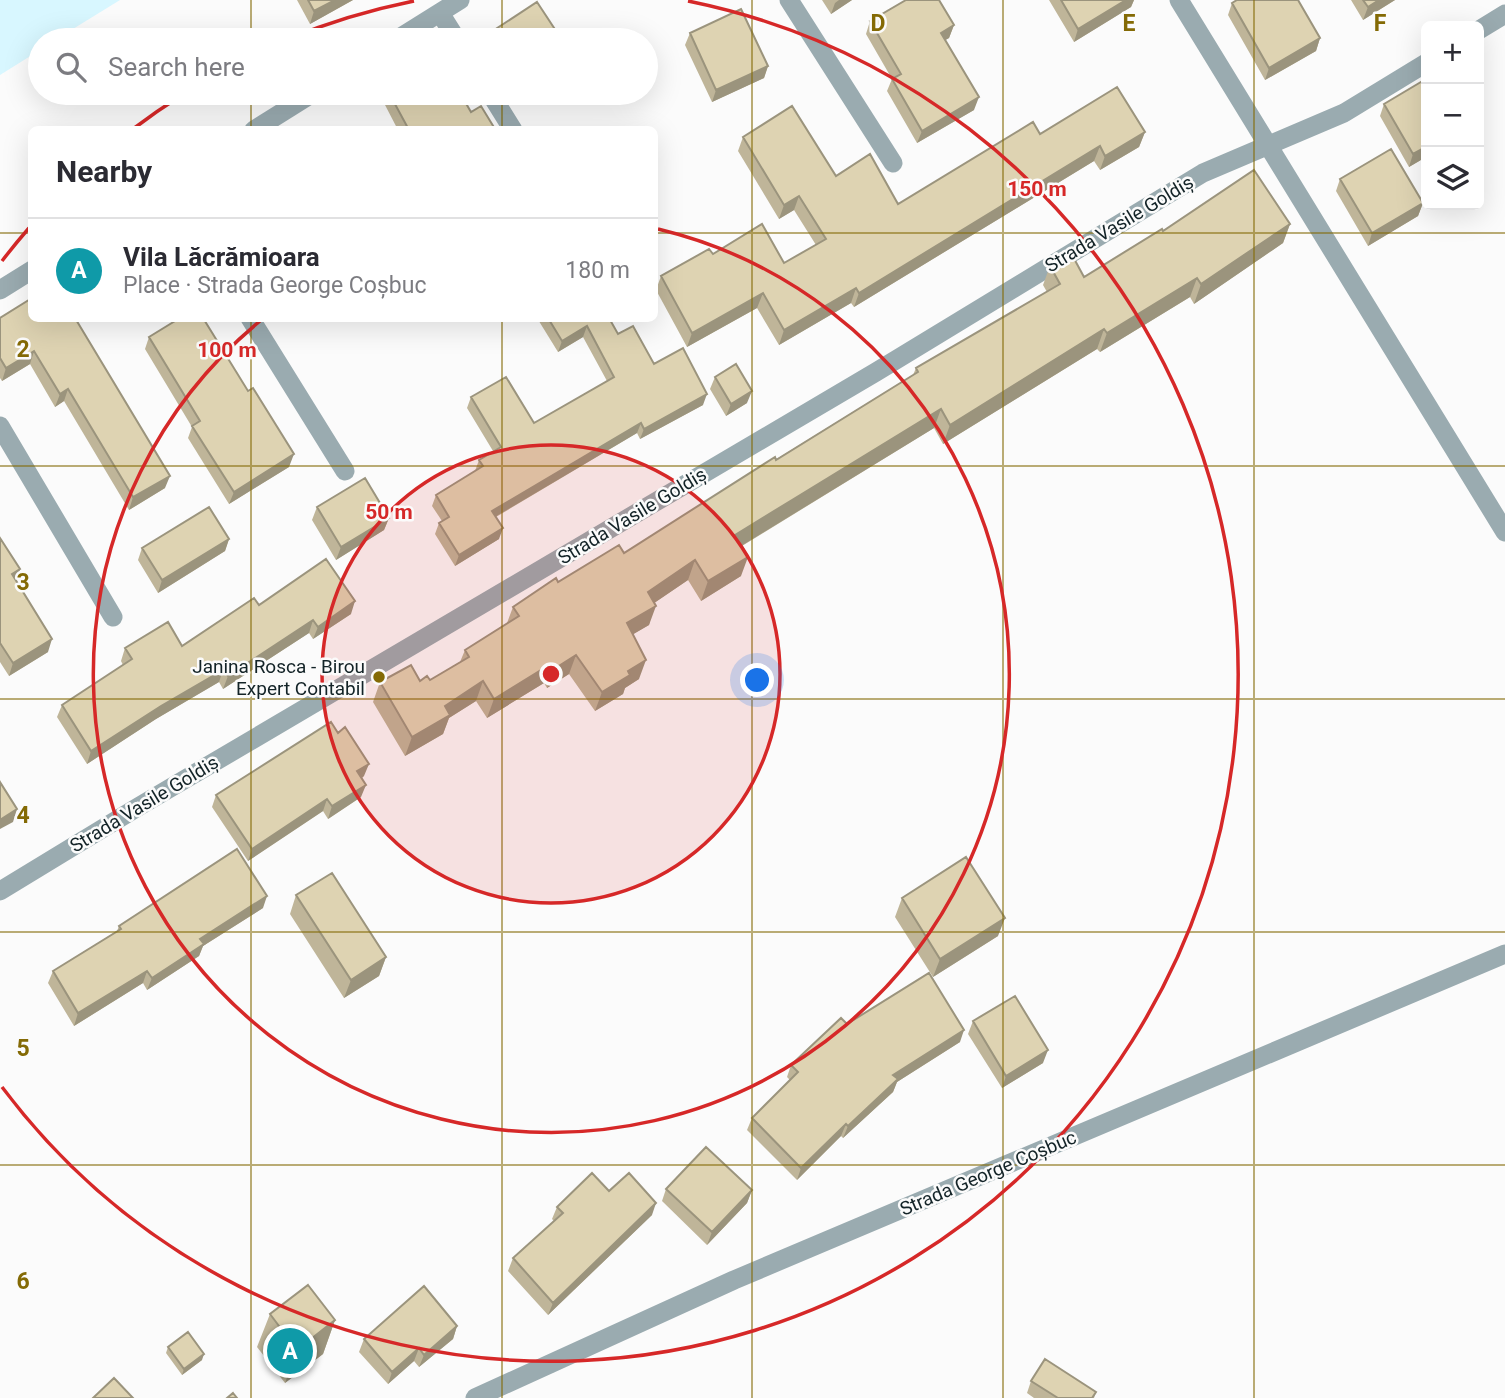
<!DOCTYPE html>
<meta charset="utf-8">
<style>
:root{--surface:#fff;--page:#f2f2f3;--text:#2b2b33;--muted:#7c7c81;--line:#e1e1e2;--accent:#d93025}
body{margin:0;font-family:Roboto,sans-serif;background:var(--page);color:var(--text)}
.controls{position:absolute;right:21px;top:21px;display:grid;overflow:hidden;border-radius:10px;box-shadow:0 7px 28px #0002}
.controls button{width:63px;height:63px;display:grid;place-items:center;padding:0;border:0;border-bottom:2px solid var(--line);background:var(--surface);color:var(--text);font:35px sans-serif}
.you{position:absolute;left:758px;top:681px;width:24px;height:24px;margin:-18px;border:5px solid #fff;border-radius:50%;background:#1a73e8;box-shadow:0 0 0 10px #1a73e833}
.badge{display:grid;place-items:center;width:46px;height:46px;border-radius:50%;background:var(--accent);color:#fff;font-size:23px;font-weight:700}
.pin{position:absolute;translate:-50% -50%;border:4px solid #fff;box-shadow:0 2px 7px #0006}
.list{margin:0;padding:0;list-style:none}
h2{display:flex;justify-content:space-between;align-items:center;height:91px;margin:0;padding:0 28px;font-size:30px}
h2 small{font-size:23px;font-weight:400;color:var(--muted)}
.list li{display:grid;grid-template-columns:46px 1fr auto;gap:21px;align-items:center;box-sizing:border-box;height:105px;padding:0 28px;border-top:2px solid var(--line)}
.list b{display:block;font-size:26px;white-space:nowrap}
.list p{margin:0;font-size:23px;white-space:nowrap;color:var(--muted)}
.list em{font-size:23px;font-style:normal;color:var(--muted)}
.icon{flex:none;width:38px;height:38px;fill:none;stroke:currentColor;stroke-width:2;stroke-linecap:round;stroke-linejoin:round}
.map{position:relative;flex:none;width:1505px;height:1398px;overflow:hidden}
.search{position:absolute;background:var(--surface);box-shadow:0 7px 28px #0002;left:28px;top:28px;width:630px;height:77px;display:flex;align-items:center;gap:18px;box-sizing:border-box;padding:0 24px;border-radius:38px;color:var(--muted);font-size:26px}
.panel{position:absolute;background:var(--surface);box-shadow:0 7px 28px #0002;left:28px;top:126px;width:630px;height:196px;border-radius:10px}
.map>svg:first-child{display:block}
</style>
<div class="map">
<svg width="1505" height="1398" viewBox="0 0 1505 1398">
<rect width="100%" height="100%" fill="#fbfbfb"/>
<path fill="#d8f7ff" d="M 0,0 L 120,0 L 55,40 L 40,40 L 40,50 L 0,75 Z"/>
<g fill="none" stroke-linecap="round" stroke-linejoin="round">
<path stroke="#9aabb0" stroke-width="19" d="M 789,0 L 893,163
M 1179,0 L 1505,532
M 440,13 L 457,40
M 1479,30 L 1505,14
M 396,40 L 460,0
M 490,93 L 513,130
M 254,130 L 313,93
M 0,290 L 32,270
M 250,318 L 345,471
M 0,426 L 113,617
M 0,891 L 138,807 L 876,372 L 1203,173 L 1344,113 L 1426,63
M 475,1398 L 734,1280 L 1505,954"/>
</g>
<path fill="#bfb599" d="M 297,0 L 353,0 L 310,24 Z
M 822,0 L 852,0 L 831,14 Z
M 1049,0 L 1134,0 L 1131,7 L 1074,42 Z
M 1351,0 L 1395,0 L 1363,20 Z
M 1232,3 L 1320,38 L 1316,51 L 1265,80 L 1228,15 Z
M 870,21 L 954,25 L 949,38 L 945,40 L 974,110 L 917,143 L 887,91 L 892,79 L 866,34 Z
M 690,33 L 768,66 L 764,78 L 712,102 L 685,45 Z
M 387,93 L 460,93 L 471,112 L 495,129 L 398,130 L 384,103 Z
M 1384,104 L 1426,157 L 1409,167 L 1380,116 Z
M 1145,132 L 1139,147 L 1100,170 L 1094,161 L 854,307 L 851,303 L 779,345 L 757,308 L 687,347 L 656,290 L 661,276 L 713,254 L 784,263 L 816,245 L 794,210 L 779,219 L 738,151 L 743,137 L 898,204 L 1040,134 Z
M 1340,179 L 1423,203 L 1418,216 L 1368,246 L 1336,191 Z
M 1290,224 L 1283,243 L 1194,304 L 1190,297 L 1100,352 L 1097,349 L 943,444 L 934,428 L 742,546 L 741,576 L 701,601 L 688,580 L 654,603 L 649,625 L 633,634 L 639,679 L 625,688 L 623,694 L 595,711 L 569,674 L 547,688 L 544,683 L 487,718 L 476,701 L 449,718 L 443,734 L 405,756 L 373,702 L 380,682 L 430,680 L 460,662 L 465,650 L 507,623 L 513,607 L 558,582 L 624,553 L 913,375 L 916,368 L 1047,292 L 1043,285 L 1050,266 L 1084,277 L 1163,231 Z
M 32,298 L 165,488 L 129,510 L 64,401 L 55,407 L 30,364 L 2,381 L 0,378 L 0,318 Z
M 537,318 L 609,318 L 618,334 L 703,405 L 640,439 L 637,433 L 496,517 L 499,539 L 455,566 L 435,534 L 439,523 L 442,521 L 432,506 L 436,495 L 475,471 L 479,460 L 493,451 L 467,408 L 471,397 L 534,423 L 607,381 L 583,337 L 558,352 Z
M 149,337 L 289,467 L 229,504 L 188,438 L 192,427 L 145,349 Z
M 715,377 L 747,403 L 726,416 L 710,389 Z
M 317,507 L 389,518 L 384,530 L 336,560 L 312,520 Z
M 0,538 L 20,569 L 16,581 L 48,652 L 9,676 L 0,662 Z
M 229,539 L 225,551 L 158,593 L 138,560 L 142,548 Z
M 259,605 L 351,614 L 313,639 L 309,633 L 223,689 L 219,682 L 156,719 L 87,764 L 57,717 L 62,705 L 123,665 L 121,661 L 125,648 L 182,646 Z
M 364,776 L 362,778 L 361,797 L 328,819 L 323,811 L 248,861 L 212,807 L 216,795 Z
M 296,895 L 386,957 L 379,976 L 344,998 L 290,914 Z
M 902,898 L 998,936 L 933,977 L 895,917 Z
M 263,908 L 203,946 L 199,956 L 147,990 L 143,983 L 74,1026 L 48,983 L 53,971 L 117,931 L 119,926 Z
M 973,1021 L 1043,1063 L 1002,1088 L 968,1034 Z
M 847,1024 L 960,1042 L 897,1082 L 893,1092 L 843,1138 L 841,1136 L 797,1180 L 747,1130 L 752,1118 L 790,1080 L 787,1077 L 791,1065 Z
M 666,1189 L 752,1190 L 747,1203 L 707,1245 L 662,1201 Z
M 609,1191 L 652,1215 L 548,1315 L 508,1271 L 513,1258 L 554,1221 L 552,1219 L 557,1207 Z
M 270,1314 L 335,1320 L 323,1354 L 285,1383 L 257,1347 Z
M 457,1326 L 453,1339 L 419,1367 L 414,1361 L 388,1384 L 359,1352 L 364,1339 Z
M 168,1347 L 202,1360 L 182,1375 L 166,1353 Z
M 1031,1381 L 1096,1392 L 1094,1398 L 1034,1398 L 1027,1393 Z"/>
<path fill="#9b947d" d="M 335,0 L 353,0 L 310,24 L 314,11 Z
M 839,0 L 852,0 L 831,14 L 835,3 Z
M 1126,0 L 1134,0 L 1131,7 L 1074,42 L 1078,29 Z
M 1379,0 L 1395,0 L 1363,20 L 1368,7 Z
M 954,25 L 949,38 L 937,45 L 941,33 Z
M 1320,38 L 1316,51 L 1265,80 L 1269,68 Z
M 768,66 L 764,78 L 712,102 L 716,90 Z
M 979,97 L 974,110 L 917,143 L 922,131 Z
M 1145,132 L 1139,147 L 1100,170 L 1105,156 Z
M 1100,146 L 1094,161 L 854,307 L 859,293 Z
M 1426,147 L 1426,157 L 1409,167 L 1413,154 Z
M 799,196 L 794,210 L 779,219 L 784,205 Z
M 1423,203 L 1418,216 L 1368,246 L 1372,233 Z
M 1290,224 L 1283,243 L 1194,304 L 1201,284 Z
M 1197,278 L 1190,297 L 1100,352 L 1107,333 Z
M 856,288 L 851,303 L 779,345 L 784,330 Z
M 763,293 L 757,308 L 687,347 L 692,333 Z
M 587,326 L 583,337 L 558,352 L 562,341 Z
M 1104,329 L 1097,349 L 943,444 L 950,425 Z
M 34,351 L 30,364 L 2,381 L 6,368 Z
M 68,389 L 64,401 L 55,407 L 60,394 Z
M 752,391 L 747,403 L 726,416 L 731,404 Z
M 707,394 L 703,405 L 640,439 L 644,429 Z
M 941,409 L 934,428 L 728,554 L 735,535 Z
M 641,423 L 637,433 L 488,521 L 492,511 Z
M 294,454 L 289,467 L 229,504 L 234,492 Z
M 170,476 L 165,488 L 129,510 L 133,497 Z
M 389,518 L 384,530 L 336,560 L 341,547 Z
M 503,528 L 499,539 L 455,566 L 459,555 Z
M 229,539 L 225,551 L 158,593 L 162,580 Z
M 748,557 L 741,576 L 701,601 L 708,581 Z
M 695,560 L 688,580 L 641,612 L 648,592 Z
M 20,569 L 16,582 L 12,574 Z
M 355,601 L 351,614 L 313,639 L 318,627 Z
M 656,606 L 649,625 L 620,642 L 627,623 Z
M 313,620 L 309,633 L 223,689 L 228,676 Z
M 52,639 L 48,652 L 9,676 L 13,663 Z
M 576,655 L 569,674 L 547,688 L 554,669 Z
M 646,660 L 639,679 L 625,688 L 623,694 L 595,711 L 602,692 L 628,671 Z
M 551,664 L 544,683 L 487,718 L 494,699 Z
M 223,670 L 219,682 L 156,719 L 87,764 L 91,751 L 161,706 Z
M 483,681 L 476,701 L 449,718 L 443,734 L 405,756 L 412,737 L 445,706 Z
M 369,764 L 364,776 L 353,784 L 357,771 Z
M 366,785 L 361,797 L 328,819 L 332,806 Z
M 327,799 L 323,811 L 248,861 L 252,849 Z
M 17,809 L 13,822 L 0,829 L 0,820 Z
M 267,896 L 263,908 L 203,946 L 199,956 L 147,990 L 152,978 L 200,939 Z
M 1005,918 L 998,936 L 933,977 L 940,959 Z
M 386,957 L 379,976 L 344,998 L 351,980 Z
M 147,971 L 143,983 L 74,1026 L 78,1013 Z
M 964,1030 L 960,1042 L 897,1082 L 893,1092 L 843,1138 L 848,1126 L 893,1075 Z
M 1048,1050 L 1043,1063 L 1002,1088 L 1006,1076 Z
M 846,1124 L 841,1136 L 797,1180 L 801,1168 Z
M 752,1190 L 747,1203 L 707,1245 L 712,1232 Z
M 656,1203 L 652,1215 L 548,1315 L 553,1303 Z
M 335,1320 L 323,1354 L 285,1383 L 297,1350 Z
M 457,1326 L 453,1339 L 419,1367 L 424,1355 Z
M 419,1348 L 414,1361 L 388,1384 L 392,1372 Z
M 204,1354 L 202,1360 L 182,1375 L 184,1369 Z"/>
<path fill="#ded3b2" stroke="#9b947d" stroke-width="2" d="M 308,0 L 335,0 L 314,11 Z
M 906,0 L 939,0 L 954,25 L 941,33 L 979,97 L 922,131 L 892,79 L 901,74 L 870,21 Z
M 1061,0 L 1126,0 L 1078,29 Z
M 1237,0 L 1298,0 L 1320,38 L 1269,68 L 1232,3 Z
M 1363,0 L 1379,0 L 1368,7 Z
M 537,2 L 562,40 L 488,40 L 485,36 Z
M 741,9 L 768,66 L 716,90 L 690,33 Z
M 1426,79 L 1426,147 L 1413,154 L 1384,104 Z
M 1117,87 L 1145,132 L 1105,156 L 1100,146 L 859,293 L 856,288 L 784,330 L 763,293 L 692,333 L 661,276 L 709,249 L 713,254 L 762,224 L 784,263 L 826,239 L 799,196 L 784,205 L 743,137 L 792,106 L 836,176 L 870,154 L 898,204 L 1033,122 L 1040,134 Z
M 389,93 L 460,93 L 471,112 L 481,106 L 495,129 L 409,130 Z
M 1391,149 L 1423,203 L 1372,233 L 1340,179 Z
M 1254,170 L 1290,224 L 1201,284 L 1197,278 L 1107,333 L 1104,329 L 950,425 L 941,409 L 792,500 L 735,535 L 748,557 L 708,581 L 695,560 L 648,592 L 656,606 L 627,623 L 646,660 L 628,671 L 630,675 L 602,692 L 576,655 L 554,669 L 551,664 L 494,699 L 483,681 L 445,706 L 450,715 L 412,737 L 380,682 L 411,665 L 420,681 L 427,676 L 430,680 L 469,657 L 465,650 L 519,616 L 513,607 L 556,578 L 558,582 L 619,545 L 624,553 L 775,457 L 776,460 L 918,372 L 916,368 L 1060,284 L 1050,266 L 1071,253 L 1084,277 L 1162,229 L 1163,231 Z
M 32,298 L 32,318 L 75,318 L 170,476 L 133,497 L 68,389 L 60,394 L 34,351 L 6,368 L 0,358 L 0,318 Z
M 180,318 L 203,318 L 248,391 L 253,388 L 294,454 L 234,492 L 192,426 L 200,421 L 149,337 Z
M 548,318 L 609,318 L 618,334 L 633,326 L 654,364 L 683,348 L 707,394 L 644,429 L 641,423 L 492,511 L 503,528 L 459,555 L 439,523 L 449,517 L 436,495 L 483,466 L 479,460 L 501,447 L 471,397 L 506,377 L 534,423 L 614,377 L 587,326 L 562,341 Z
M 736,364 L 752,391 L 731,404 L 715,377 Z
M 365,478 L 389,518 L 341,547 L 317,507 Z
M 209,507 L 229,539 L 162,580 L 142,548 Z
M 0,538 L 20,569 L 12,574 L 52,639 L 13,663 L 0,643 Z
M 326,559 L 355,601 L 318,627 L 313,620 L 228,676 L 223,670 L 161,706 L 91,751 L 62,705 L 132,659 L 125,648 L 168,622 L 182,646 L 254,598 L 259,605 Z
M 331,722 L 338,733 L 345,727 L 369,764 L 357,771 L 366,785 L 332,806 L 327,799 L 252,849 L 216,795 Z
M 0,782 L 17,809 L 0,820 Z
M 237,849 L 267,896 L 200,939 L 204,944 L 152,978 L 147,971 L 78,1013 L 53,971 L 121,929 L 119,926 Z
M 966,857 L 1005,918 L 940,959 L 902,898 Z
M 332,873 L 386,957 L 351,980 L 296,895 Z
M 929,973 L 964,1030 L 893,1075 L 898,1079 L 848,1126 L 846,1124 L 801,1168 L 752,1118 L 798,1072 L 791,1065 L 841,1018 L 847,1024 Z
M 1015,996 L 1048,1050 L 1006,1076 L 973,1021 Z
M 706,1147 L 752,1190 L 712,1232 L 666,1189 Z
M 592,1173 L 609,1191 L 629,1173 L 656,1203 L 553,1303 L 513,1258 L 563,1213 L 557,1207 Z
M 308,1285 L 335,1320 L 297,1350 L 270,1314 Z
M 424,1286 L 457,1326 L 424,1355 L 419,1348 L 392,1372 L 364,1339 Z
M 188,1332 L 204,1354 L 184,1369 L 168,1347 Z
M 1045,1359 L 1096,1392 L 1092,1398 L 1058,1398 L 1031,1381 Z
M 114,1378 L 133,1398 L 93,1398 Z
M 233,1393 L 237,1398 L 227,1398 Z"/>
<path fill="none" stroke="#846a05" stroke-width="2" stroke-opacity="0.55" d="M 251,0 L 251,40M 502,0 L 502,40M 752,0 L 752,1398M 1003,0 L 1003,1398M 1254,0 L 1254,1398M 251,93 L 251,130M 502,93 L 502,130M 0,233 L 32,233M 654,233 L 1505,233M 251,318 L 251,1398M 502,318 L 502,1398M 0,466 L 1505,466M 0,699 L 1505,699M 0,932 L 1505,932M 0,1165 L 1505,1165"/>
<circle cx="551" cy="674" r="229" fill="#d62828" fill-opacity=".12"/>
<g fill="none" stroke="#d62828" stroke-width="3.5">
<circle cx="551" cy="674" r="229"/>
<path d="M658 229A458 458 0 1 1 260 321"/>
<path d="M2 261A687 687 0 0 1 29 228M133 129A687 687 0 0 1 182 95M288 39A687 687 0 0 1 414 1M688 1A687 687 0 1 1 2 1087"/>
</g>
<circle fill="#846a05" stroke="#fbfbfb" stroke-width="2.5" cx="379" cy="677" r="7"/>
<g text-anchor="middle" dominant-baseline="central" stroke-width="5" stroke-linejoin="round" paint-order="stroke">
<g font-size="19" fill="#132327" stroke="#fbfbfb">
<text transform="translate(1119 224) rotate(-31)">Strada Vasile Goldiș</text>
<text transform="translate(632 516) rotate(-31)">Strada Vasile Goldiș</text>
<text transform="translate(144 804) rotate(-31)">Strada Vasile Goldiș</text>
<text transform="translate(988 1173) rotate(-23)">Strada George Coșbuc</text>
</g>
<g font-size="19" fill="#132327" stroke="#fbfbfb" text-anchor="end">
<text x="365" y="666">Janina Rosca - Birou<tspan x="365" dy="22">Expert Contabil</tspan></text>
</g>
</g>
<g font-size="23" text-anchor="middle" font-weight="bold" fill="#846a05" stroke="#fbfbfb" stroke-width="5" stroke-linejoin="round" paint-order="stroke">
<text x="878" y="31">D</text>
<text x="1129" y="31">E</text>
<text x="1380" y="31">F</text>
<text x="23" y="357">2</text>
<text x="23" y="590">3</text>
<text x="23" y="823">4</text>
<text x="23" y="1056">5</text>
<text x="23" y="1289">6</text>
</g>
<circle cx="551" cy="674" r="10" fill="#d62828" stroke="#fbfbfb" stroke-width="3.5"/>
<g font-size="21" text-anchor="middle" font-weight="bold" fill="#d62828" stroke="#fbfbfb" stroke-width="5" stroke-linejoin="round" paint-order="stroke">
<text x="1037" y="196">150 m</text>
<text x="227" y="357">100 m</text>
<text x="389" y="519">50 m</text>
</g>
</svg>
<div class="controls">
<button>+</button>
<button>−</button>
<button><svg class="icon" aria-label="layers" viewBox="0 0 24 24"><path d="M12 4l9 5-9 5-9-5zM3 14l9 5 9-5"/></svg></button>
</div>
<div class="you"></div>
<div class="pin badge" style="left:290px;top:1351px;background:#0f9aa8">A</div>
<div class="search"><svg class="icon" aria-label="search" viewBox="0 0 24 24"><circle cx="10" cy="10" r="6"/><path d="M15 15l6 6"/></svg>Search here</div>
<section class="panel">
<h2>Nearby<small></small></h2>
<ul class="list">
<li><span class="badge" style="background:#0f9aa8">A</span><div><b>Vila Lăcrămioara</b><p>Place · Strada George Coșbuc</p></div><em>180 m</em></li>
</ul>
</section>
</div>
